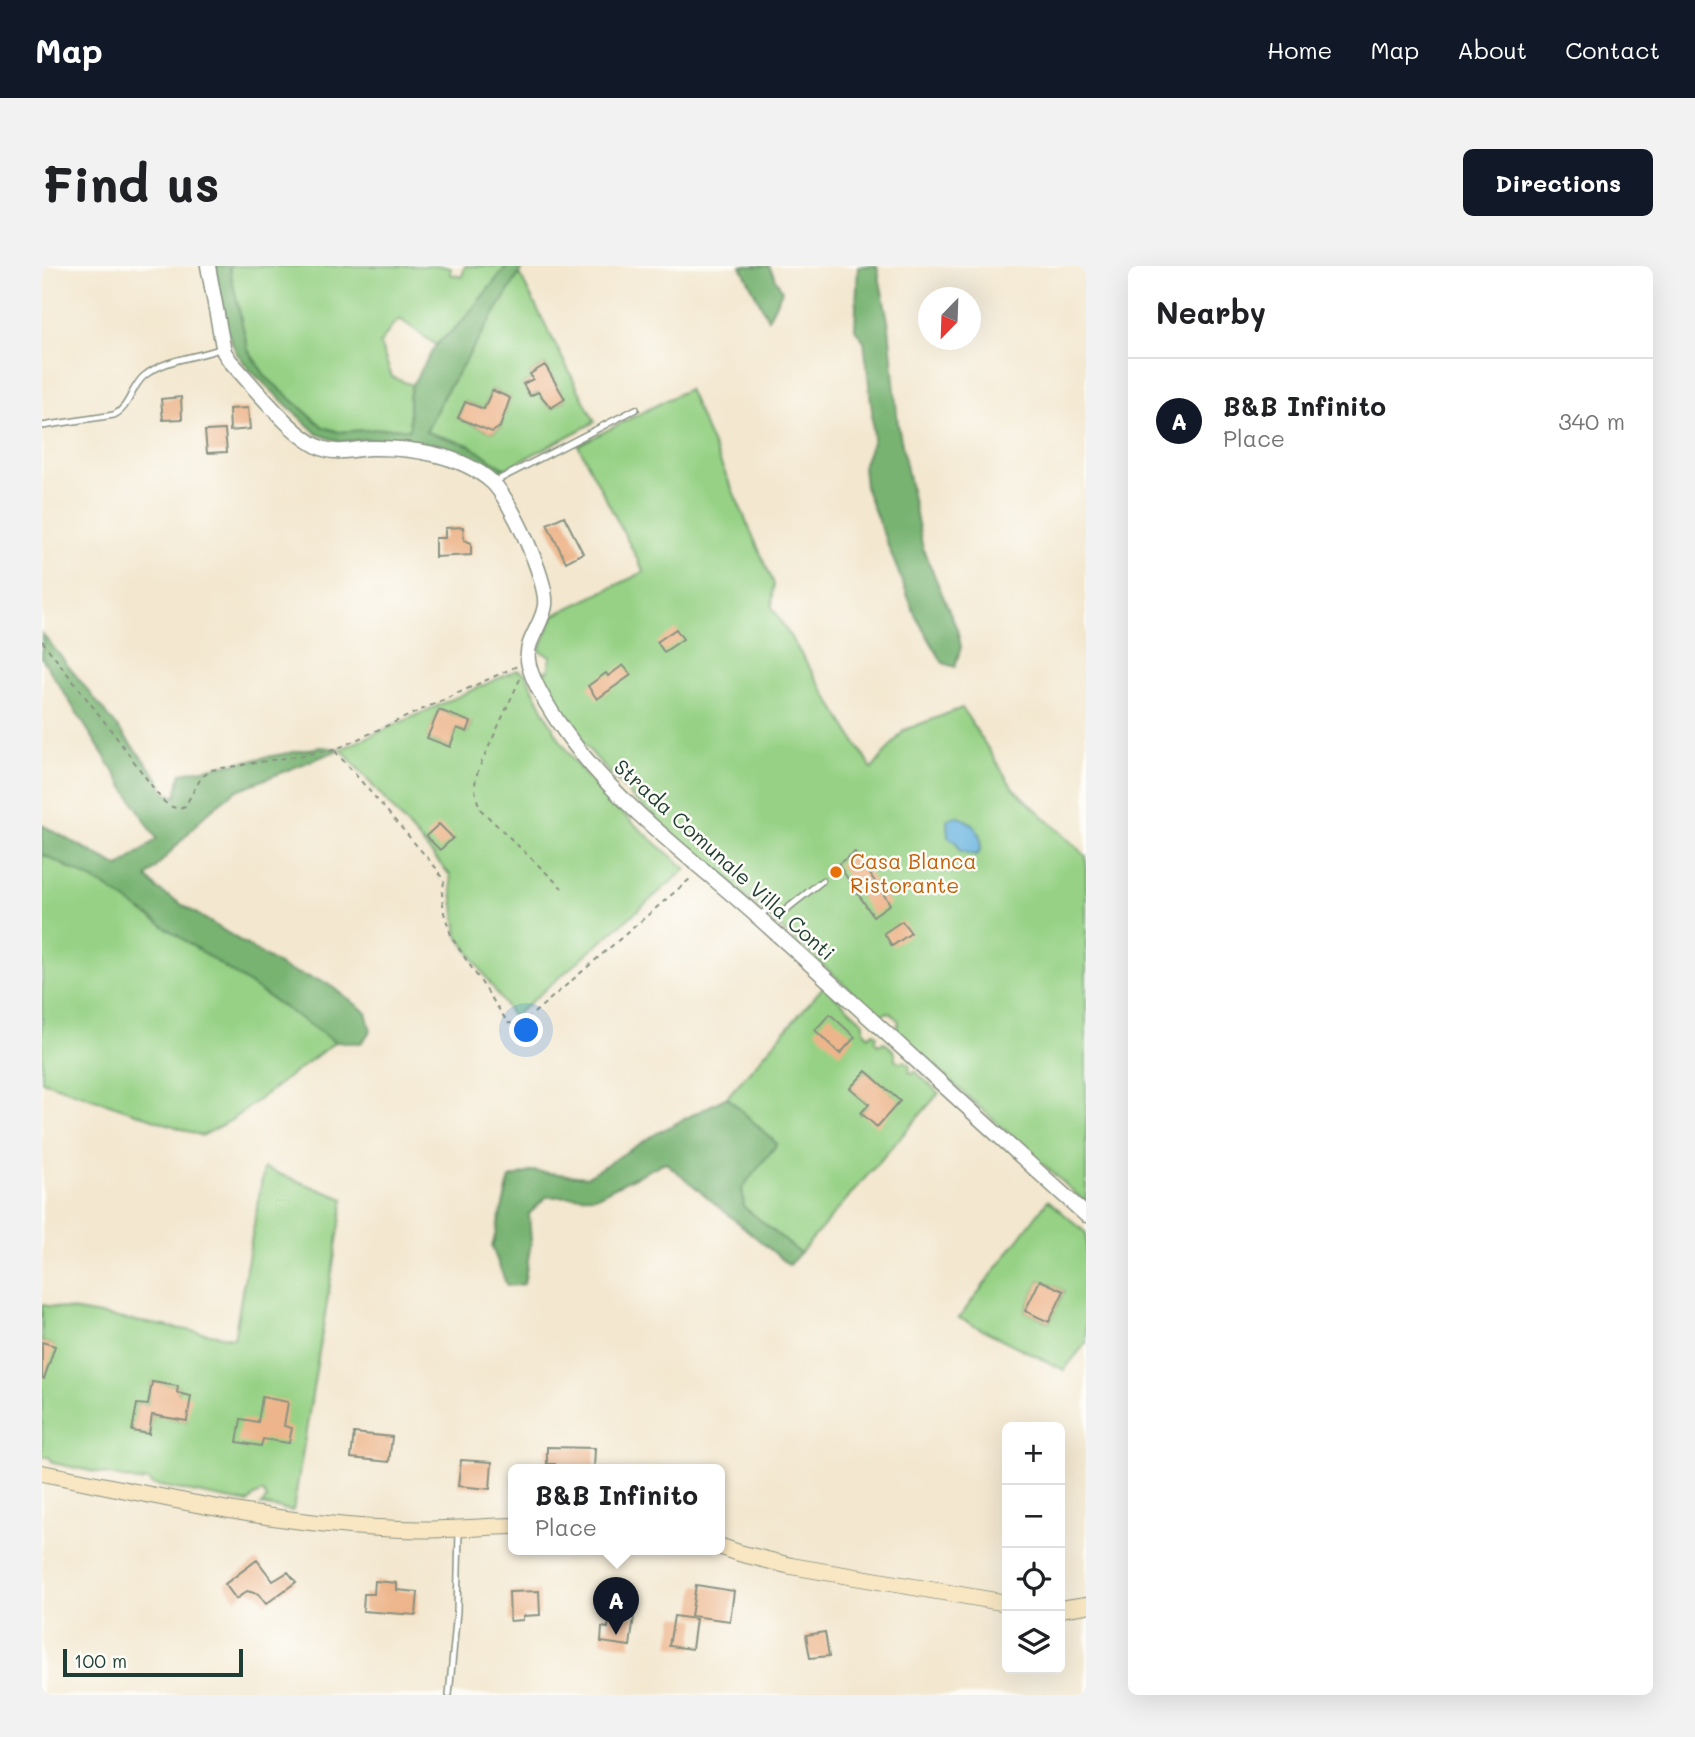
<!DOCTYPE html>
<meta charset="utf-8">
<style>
:root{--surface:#fff;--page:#f2f2f2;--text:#202124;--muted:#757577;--line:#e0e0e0;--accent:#111827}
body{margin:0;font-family:Mali,sans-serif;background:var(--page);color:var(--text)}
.controls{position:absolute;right:21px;bottom:21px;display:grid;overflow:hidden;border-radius:10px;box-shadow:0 7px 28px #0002}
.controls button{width:63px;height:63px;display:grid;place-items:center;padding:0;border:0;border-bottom:2px solid var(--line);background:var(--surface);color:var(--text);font:35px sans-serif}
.compass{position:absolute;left:876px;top:21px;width:63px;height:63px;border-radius:50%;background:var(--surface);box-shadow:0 7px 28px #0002;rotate:203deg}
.scale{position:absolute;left:21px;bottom:18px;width:180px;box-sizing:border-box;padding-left:7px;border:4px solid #1f3d34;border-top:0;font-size:19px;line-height:24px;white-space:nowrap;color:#1f3d34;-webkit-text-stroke:5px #fdfcf7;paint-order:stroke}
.you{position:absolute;left:485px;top:765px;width:24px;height:24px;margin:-18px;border:5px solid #fff;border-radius:50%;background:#1a73e8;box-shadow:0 0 0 10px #1a73e833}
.badge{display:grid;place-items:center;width:46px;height:46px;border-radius:50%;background:var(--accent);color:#fff;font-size:23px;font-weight:700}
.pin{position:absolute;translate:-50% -58px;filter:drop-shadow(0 2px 4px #0008)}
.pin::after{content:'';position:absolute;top:37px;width:24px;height:21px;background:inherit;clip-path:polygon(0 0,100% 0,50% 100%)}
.popup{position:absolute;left:466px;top:1198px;width:217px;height:91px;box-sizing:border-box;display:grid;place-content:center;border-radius:10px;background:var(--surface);filter:drop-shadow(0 2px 5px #0005);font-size:23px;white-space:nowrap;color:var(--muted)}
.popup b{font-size:26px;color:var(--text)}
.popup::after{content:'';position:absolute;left:50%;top:100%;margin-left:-14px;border:14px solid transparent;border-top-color:var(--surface)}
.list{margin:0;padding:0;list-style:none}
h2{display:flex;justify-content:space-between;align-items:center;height:91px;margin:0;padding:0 28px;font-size:30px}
h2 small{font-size:23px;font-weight:400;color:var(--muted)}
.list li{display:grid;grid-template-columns:46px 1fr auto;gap:21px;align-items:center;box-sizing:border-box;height:126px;padding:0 28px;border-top:2px solid var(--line)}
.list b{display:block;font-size:26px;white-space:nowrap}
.list p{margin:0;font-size:23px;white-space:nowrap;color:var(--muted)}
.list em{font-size:23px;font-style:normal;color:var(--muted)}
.icon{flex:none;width:38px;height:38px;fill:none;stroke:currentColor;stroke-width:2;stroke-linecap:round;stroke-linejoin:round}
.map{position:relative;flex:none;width:1044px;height:1429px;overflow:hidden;border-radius:10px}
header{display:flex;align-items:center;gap:42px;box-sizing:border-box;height:98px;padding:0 35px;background:var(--accent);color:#fff}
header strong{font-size:33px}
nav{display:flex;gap:38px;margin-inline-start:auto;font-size:24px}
.intro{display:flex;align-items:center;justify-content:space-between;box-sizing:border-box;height:168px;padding:0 42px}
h1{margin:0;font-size:49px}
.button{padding:18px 32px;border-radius:10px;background:var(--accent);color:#fff;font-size:24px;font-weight:700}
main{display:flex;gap:42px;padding:0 42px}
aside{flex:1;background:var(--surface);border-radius:10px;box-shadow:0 7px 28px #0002}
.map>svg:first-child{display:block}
</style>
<header>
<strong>Map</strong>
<nav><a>Home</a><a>Map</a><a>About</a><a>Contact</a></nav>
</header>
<div class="intro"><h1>Find us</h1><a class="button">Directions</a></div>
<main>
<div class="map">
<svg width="1044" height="1429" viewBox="0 0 1044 1429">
<rect width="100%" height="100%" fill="#fdfcf7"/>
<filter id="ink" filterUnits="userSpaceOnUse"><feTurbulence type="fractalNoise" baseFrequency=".0143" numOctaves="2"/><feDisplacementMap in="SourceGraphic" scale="14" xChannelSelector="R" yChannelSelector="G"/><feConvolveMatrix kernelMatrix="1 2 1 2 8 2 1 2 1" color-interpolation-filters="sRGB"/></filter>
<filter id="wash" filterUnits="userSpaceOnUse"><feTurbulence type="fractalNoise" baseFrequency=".00686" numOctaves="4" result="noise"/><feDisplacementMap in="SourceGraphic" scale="28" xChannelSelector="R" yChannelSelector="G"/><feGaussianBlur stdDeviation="1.57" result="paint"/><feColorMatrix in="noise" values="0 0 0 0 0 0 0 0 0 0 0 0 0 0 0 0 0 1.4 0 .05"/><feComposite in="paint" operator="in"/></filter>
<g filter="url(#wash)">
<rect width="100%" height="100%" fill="#f3e7cf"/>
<path fill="#96d185" stroke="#5a875c" stroke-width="2" fill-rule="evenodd" d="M 187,0 L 399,0 L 409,2 L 408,8 L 420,11 L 423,0 L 465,0 L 419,57 L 394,79 L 358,53 L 350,60 L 338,78 L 350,111 L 370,119 L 367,131 L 368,164 L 350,162 L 297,166 L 281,161 L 224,111 L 206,84 Z
M 477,7 L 553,156 L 463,203 L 427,179 L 384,166 L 402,129 ZM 503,99 L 523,134 L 509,142 L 496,126 L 488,130 L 481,118 L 491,113 L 488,108 ZM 450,124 L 468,132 L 458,161 L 450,166 L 416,152 L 423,136 L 442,143 Z
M 646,123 L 732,318 L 730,341 L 830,503 L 862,464 L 920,442 L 971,522 L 1044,590 L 1044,937 L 854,766 L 857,755 L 847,746 L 837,749 L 591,532 C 560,499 510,448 497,405 L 506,405 L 509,390 L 497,385 L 512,349 L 602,306 L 536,179 Z
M 475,404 L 484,408 C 500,442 517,478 541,506 C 572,543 608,572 644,603 L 471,751 L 416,670 L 408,609 L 299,483 ZM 397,444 L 429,457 L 425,466 L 415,462 L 407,481 L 386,472 Z
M 0,588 L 61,619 L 293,776 L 188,855 L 160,870 L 0,815 Z
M 782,720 L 822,757 L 822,765 L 827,770 L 831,766 L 835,769 L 833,775 L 837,779 L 842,776 L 853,786 L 853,793 L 857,796 L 863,795 L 868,800 L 867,805 L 870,807 L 873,805 L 897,827 L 758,987 L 702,941 L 700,921 L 735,878 L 685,831 ZM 824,805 L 857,835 L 819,847 L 827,838 L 809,822 Z
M 222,902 L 302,933 L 251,1245 L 219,1239 L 225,1233 L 221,1226 L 212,1230 L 206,1237 L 108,1218 L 108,1215 L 102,1214 L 100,1216 L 11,1197 L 7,1191 L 0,1191 L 0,1103 L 12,1080 L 0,1076 L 0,1039 L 192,1072 ZM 110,1116 L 136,1120 L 135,1127 L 145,1155 L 110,1149 L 107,1168 L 91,1165 L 95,1138 L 106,1139 Z
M 1006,934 L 1044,967 L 1044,1077 L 1022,1104 L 917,1052 ZM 998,1014 L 1022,1025 L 1007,1056 L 983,1045 Z"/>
<path fill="#78b372" stroke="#4c7853" stroke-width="2" d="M 173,0 L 187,0 L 206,84 L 224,111 L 281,161 L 297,166 L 350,162 L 368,164 L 367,131 L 370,119 L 394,79 L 419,57 L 465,0 L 482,0 L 402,129 L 384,166 L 427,179 L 463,203 L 454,208 L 434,195 L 408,184 L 370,175 L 333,173 L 298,176 L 275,168 L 206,102 L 194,86 L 185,65 Z
M 699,0 L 727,0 L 740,25 L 726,53 Z
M 816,0 L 835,0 L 847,60 L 856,159 L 881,283 L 915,363 L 919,381 L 913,401 L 901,397 L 874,351 L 823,221 L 821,200 L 831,174 L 830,144 L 822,75 L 813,63 Z
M 0,367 L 116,512 L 123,527 L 134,531 L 139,507 L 278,481 L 299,483 L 193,525 L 164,548 L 105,611 L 115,623 L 245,704 L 285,717 L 324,746 L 329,765 L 319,777 L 293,776 L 61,619 L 0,588 L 0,559 L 77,601 L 115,573 L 0,392 Z
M 685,831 L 735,878 L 700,922 L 702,941 L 758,987 L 747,999 L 623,896 L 555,930 L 504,931 L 487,948 L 489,976 L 482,1018 L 465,1020 L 450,981 L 468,912 L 491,905 L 544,911 L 615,867 Z"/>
<path fill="#66b2df" stroke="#42788a" stroke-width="2" d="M 914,550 C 931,555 944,568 937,587 L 933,589 L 918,585 L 914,576 L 906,571 L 905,554 Z"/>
<g id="blocks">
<path fill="#edb58b" d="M 503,99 L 523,133 L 509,142 L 496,126 L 488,130 L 481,118 L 491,113 L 488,108 Z
M 450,124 L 468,132 L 458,161 L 450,166 L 416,152 L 423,136 L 442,143 Z
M 139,131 L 140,153 L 121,154 L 119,133 Z
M 206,142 L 208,163 L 188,165 L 187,143 Z
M 183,164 L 185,186 L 165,187 L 163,165 Z
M 522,250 L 541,287 L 524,296 L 505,258 Z
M 421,261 L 422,274 L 429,277 L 429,289 L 393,291 L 393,272 L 403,272 L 403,262 Z
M 634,363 L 641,373 L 622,386 L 615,376 Z
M 581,399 L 589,409 L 555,433 L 546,420 L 564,407 L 566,410 Z
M 397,444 L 429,456 L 425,466 L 415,462 L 408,481 L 385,472 Z
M 397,558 L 411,572 L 398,584 L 384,570 Z
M 813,586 L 848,638 L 831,650 L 796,598 Z
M 860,655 L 869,667 L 850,680 L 842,667 Z
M 788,748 L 813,771 L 798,788 L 773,764 Z
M 824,805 L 858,835 L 835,861 L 819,847 L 827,838 L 808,822 Z
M 998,1014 L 1022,1025 L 1007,1056 L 983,1045 Z
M 0,1076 L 13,1080 L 2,1113 L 0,1112 Z
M 110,1116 L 136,1120 L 135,1127 L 149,1130 L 145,1155 L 110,1149 L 107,1168 L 90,1165 L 95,1138 L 106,1139 Z
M 220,1131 L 246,1136 L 242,1160 L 250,1162 L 247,1177 L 221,1173 L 219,1180 L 195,1176 L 199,1153 L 216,1156 Z
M 312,1167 L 350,1171 L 347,1196 L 309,1192 Z
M 505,1181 L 553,1182 L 552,1203 L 513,1203 L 513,1198 L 505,1198 Z
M 419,1194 L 450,1196 L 448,1223 L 416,1220 Z
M 215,1294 L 231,1315 L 246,1306 L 254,1316 L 224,1338 L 216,1328 L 205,1325 L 194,1333 L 183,1318 Z
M 333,1315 L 355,1317 L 355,1324 L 376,1326 L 374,1349 L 321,1345 L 322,1328 L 332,1328 Z
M 654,1319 L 692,1325 L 688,1355 L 649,1350 Z
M 497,1325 L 498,1349 L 481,1350 L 481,1354 L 468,1355 L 467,1326 Z
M 568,1347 L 592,1350 L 588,1380 L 559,1376 L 560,1361 L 566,1362 Z
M 632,1350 L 654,1353 L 650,1383 L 627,1380 Z
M 783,1366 L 787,1390 L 768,1392 L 764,1369 Z"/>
</g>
</g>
<g filter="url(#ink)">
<use href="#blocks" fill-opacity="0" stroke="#899282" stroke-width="2"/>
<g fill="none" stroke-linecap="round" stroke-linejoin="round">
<defs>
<path id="service" d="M 0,160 L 72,149 C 88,141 89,121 102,110 C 124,92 155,92 180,82
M 454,215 L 594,143
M 718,649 L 726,643 L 741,646 L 780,615
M 407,1429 L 415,1345 L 417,1266"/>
<path id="tertiary" d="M 166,0 L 182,86 L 188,95 C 211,119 252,173 282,183 C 297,188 312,183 327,182 C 367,181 419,188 450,216 C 468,232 506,315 503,339 C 501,358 483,375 486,394 C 488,415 516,457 529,474 C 581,544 653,594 717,652 C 827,750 935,851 1044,949"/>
<path id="secondary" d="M 0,1207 C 118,1230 238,1260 359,1263 C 396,1265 433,1261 471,1260
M 677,1280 L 697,1287 L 749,1300 L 965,1337
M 1018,1343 L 1044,1339"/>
</defs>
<use href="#service" stroke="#899282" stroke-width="8"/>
<use href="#tertiary" stroke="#899282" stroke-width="17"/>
<use href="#secondary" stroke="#899282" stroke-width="18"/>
<path stroke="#899282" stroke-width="2" stroke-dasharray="5 5" stroke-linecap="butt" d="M 0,375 L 72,468 L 120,534 C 128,541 133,544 143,540 L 159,512 L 169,504 L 292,484 L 475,400
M 478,413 L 437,502 C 431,519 432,528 439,544 L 520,622
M 293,485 L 395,603 L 402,616 L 400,628 L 402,647 L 410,672 L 466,757 L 479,758 L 649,612"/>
<use href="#service" stroke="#fff" stroke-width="5"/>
<use href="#tertiary" stroke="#fff" stroke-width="14"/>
<use href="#secondary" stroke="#f9e7c3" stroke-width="16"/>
</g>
</g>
<circle fill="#e8710a" stroke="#fdfcf7" stroke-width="2.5" cx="794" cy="606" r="7"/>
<g text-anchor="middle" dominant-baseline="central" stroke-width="5" stroke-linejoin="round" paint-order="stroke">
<g font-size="21" fill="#1f3d34" stroke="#fdfcf7">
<text transform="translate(683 593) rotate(42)">Strada Comunale Villa Conti</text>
</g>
<g font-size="21" fill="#c56008" stroke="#fdfcf7" text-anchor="start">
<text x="808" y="594">Casa Blanca<tspan x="808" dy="24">Ristorante</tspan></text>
</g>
</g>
</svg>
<div class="controls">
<button>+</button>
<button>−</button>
<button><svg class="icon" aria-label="locate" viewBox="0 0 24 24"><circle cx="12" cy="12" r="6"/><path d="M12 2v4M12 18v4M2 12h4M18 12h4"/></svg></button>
<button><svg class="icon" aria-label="layers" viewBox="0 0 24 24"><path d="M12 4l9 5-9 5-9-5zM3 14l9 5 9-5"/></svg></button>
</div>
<svg class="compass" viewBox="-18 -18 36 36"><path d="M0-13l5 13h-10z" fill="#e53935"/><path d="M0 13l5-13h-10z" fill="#757577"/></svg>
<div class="scale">100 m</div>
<div class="you"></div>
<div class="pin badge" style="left:574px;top:1369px">A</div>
<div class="popup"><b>B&amp;B Infinito</b>Place</div>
</div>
<aside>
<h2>Nearby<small></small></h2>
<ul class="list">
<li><span class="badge">A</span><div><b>B&amp;B Infinito</b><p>Place</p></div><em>340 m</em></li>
</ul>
</aside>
</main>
